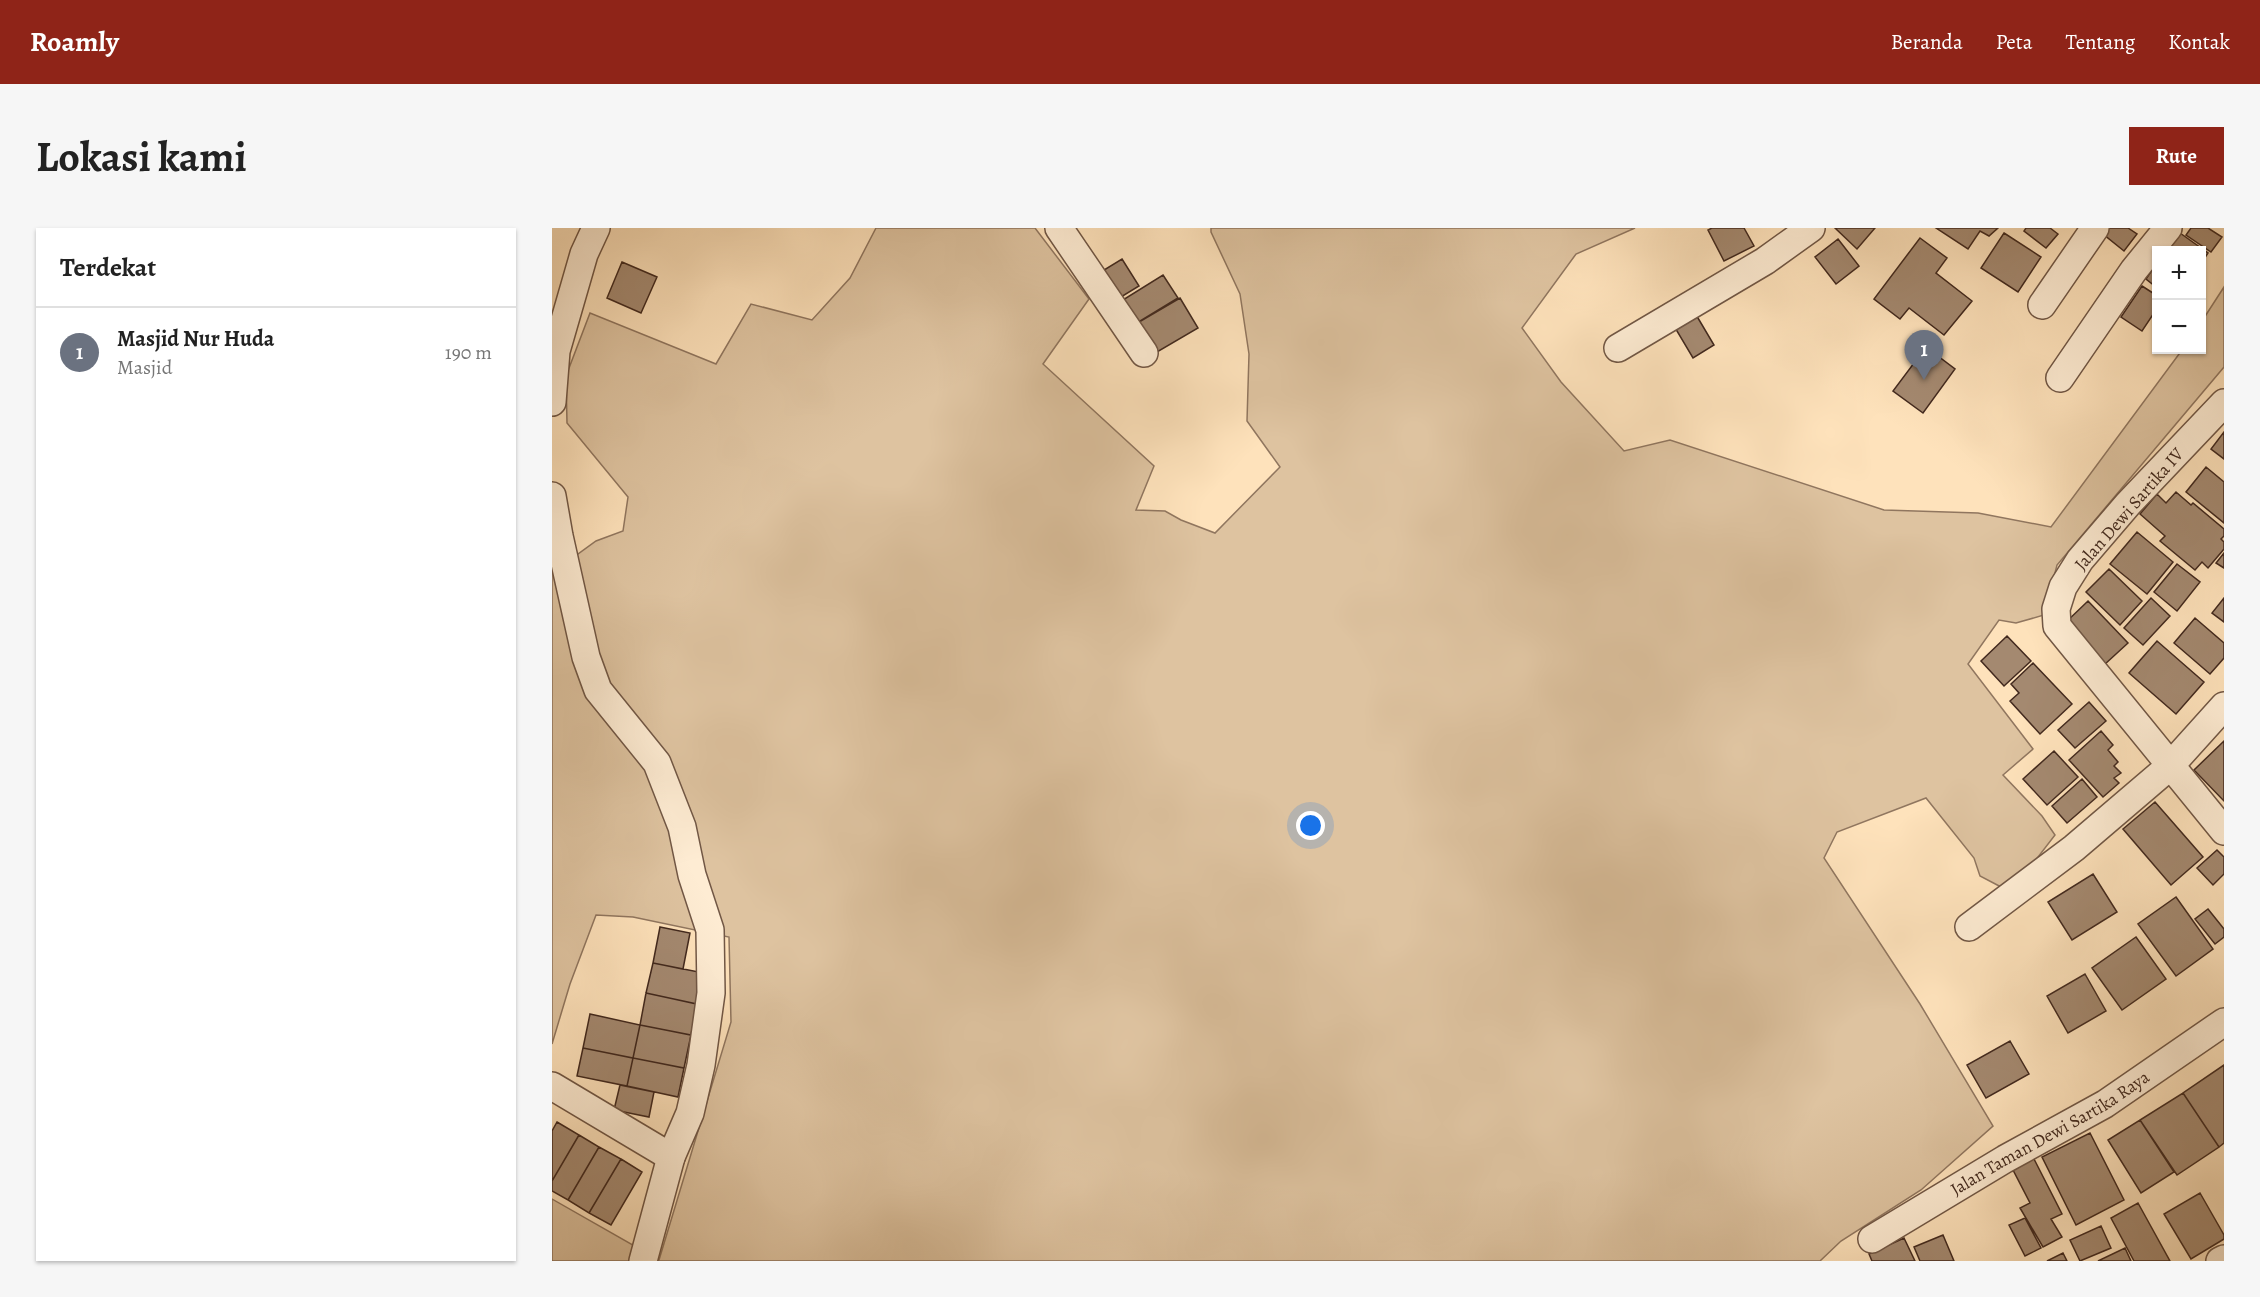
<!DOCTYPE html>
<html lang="id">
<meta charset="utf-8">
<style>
:root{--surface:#fff;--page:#f6f6f6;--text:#222;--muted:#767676;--line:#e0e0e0;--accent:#8f2418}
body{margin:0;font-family:Alegreya,serif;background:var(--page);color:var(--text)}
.controls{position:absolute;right:18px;top:18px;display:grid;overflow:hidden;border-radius:0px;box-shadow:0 2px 4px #0004}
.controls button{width:54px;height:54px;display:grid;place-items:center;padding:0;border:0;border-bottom:2px solid var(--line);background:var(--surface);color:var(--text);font:30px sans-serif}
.you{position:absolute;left:759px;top:598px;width:21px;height:21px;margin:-15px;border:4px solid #fff;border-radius:50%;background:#1a73e8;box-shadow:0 0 0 9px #1a73e833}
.badge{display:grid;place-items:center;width:39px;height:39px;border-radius:50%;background:var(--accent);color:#fff;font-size:20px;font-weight:700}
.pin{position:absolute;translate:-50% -50px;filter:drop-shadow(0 2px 3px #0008)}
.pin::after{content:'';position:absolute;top:32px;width:21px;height:18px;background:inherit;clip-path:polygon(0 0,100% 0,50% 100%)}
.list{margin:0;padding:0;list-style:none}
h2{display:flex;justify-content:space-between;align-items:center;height:78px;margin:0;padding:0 24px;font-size:26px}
h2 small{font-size:20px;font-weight:400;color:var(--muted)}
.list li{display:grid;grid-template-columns:39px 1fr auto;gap:18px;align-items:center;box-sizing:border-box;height:90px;padding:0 24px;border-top:2px solid var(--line)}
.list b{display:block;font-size:22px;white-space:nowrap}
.list p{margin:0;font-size:20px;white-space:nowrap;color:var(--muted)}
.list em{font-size:20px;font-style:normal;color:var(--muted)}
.map{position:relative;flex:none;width:1672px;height:1033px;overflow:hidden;border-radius:0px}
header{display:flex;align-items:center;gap:36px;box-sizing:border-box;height:84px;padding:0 30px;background:var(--accent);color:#fff}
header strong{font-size:28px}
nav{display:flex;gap:33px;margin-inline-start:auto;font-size:21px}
.intro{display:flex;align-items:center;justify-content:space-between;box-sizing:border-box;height:144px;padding:0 36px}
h1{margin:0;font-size:42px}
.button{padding:15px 27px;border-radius:0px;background:var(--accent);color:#fff;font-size:21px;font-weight:700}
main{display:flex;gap:36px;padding:0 36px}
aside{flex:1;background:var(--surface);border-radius:0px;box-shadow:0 2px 4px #0004}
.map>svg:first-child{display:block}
</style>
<header>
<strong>Roamly</strong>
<nav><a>Beranda</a><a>Peta</a><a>Tentang</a><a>Kontak</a></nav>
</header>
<div class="intro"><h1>Lokasi kami</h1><a class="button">Rute</a></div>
<main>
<aside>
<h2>Terdekat<small></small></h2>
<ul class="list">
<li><span class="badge" style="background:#6b7280">1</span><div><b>Masjid Nur Huda</b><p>Masjid</p></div><em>190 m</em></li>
</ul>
</aside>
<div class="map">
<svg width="1672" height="1033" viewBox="0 0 1672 1033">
<rect width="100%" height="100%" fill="#fee2bb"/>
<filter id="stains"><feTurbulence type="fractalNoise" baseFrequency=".00333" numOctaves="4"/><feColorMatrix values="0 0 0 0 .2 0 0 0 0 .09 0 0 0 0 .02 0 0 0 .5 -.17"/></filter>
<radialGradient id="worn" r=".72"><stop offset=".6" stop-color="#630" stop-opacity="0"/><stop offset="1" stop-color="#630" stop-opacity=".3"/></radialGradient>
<path fill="#dec3a0" stroke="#90765f" stroke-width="1.5" d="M 324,0 L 483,0 L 537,71 L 491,136 L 602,238 L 584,282 L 613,283 L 629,292 L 663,305 L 728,239 L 695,193 L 697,126 L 688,66 L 659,4 L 659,0 L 1083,0 L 1024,26 L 970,100 L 1009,154 L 1072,223 L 1118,212 L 1332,282 L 1426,285 L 1499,299 L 1630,122 L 1650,122 L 1650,93 L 1672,59 L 1672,139 L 1505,337 L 1492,387 L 1464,395 L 1447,392 L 1416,436 L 1481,521 L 1451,547 L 1490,588 L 1503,607 L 1483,633 L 1451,660 L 1428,648 L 1422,630 L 1374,570 L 1285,604 L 1272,630 L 1368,776 L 1441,898 L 1369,962 L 1289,1013 L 1268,1033 L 0,1033 L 0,971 L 107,1032 L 179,794 L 177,709 L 81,689 L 44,687 L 18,756 L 0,816 L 0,345 L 44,313 L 71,303 L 76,269 L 15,195 L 14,148 L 38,85 L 164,136 L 199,76 L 260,92 L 298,50 Z"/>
<path fill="#a48970" stroke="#42291e" stroke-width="1.5" d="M 1160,0 L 1192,0 L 1202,18 L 1172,33 L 1156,2 Z
M 1283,0 L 1323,0 L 1305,21 Z
M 1384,0 L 1446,0 L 1437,8 L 1428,3 L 1416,21 Z
M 1474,0 L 1498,0 L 1506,6 L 1494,20 L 1472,3 Z
M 1555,0 L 1576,0 L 1585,6 L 1572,23 L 1551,6 Z
M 1639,0 L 1656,0 L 1670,9 L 1659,24 L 1634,7 Z
M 1452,5 L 1489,29 L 1466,64 L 1429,40 Z
M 1628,5 L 1656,25 L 1650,34 L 1650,22 L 1626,22 L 1619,18 Z
M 1368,10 L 1395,30 L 1384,45 L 1420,73 L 1392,107 L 1357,80 L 1348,91 L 1322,71 Z
M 1286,11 L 1307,38 L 1284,56 L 1263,29 Z
M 570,31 L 587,58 L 569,69 L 552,42 Z
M 70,34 L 105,49 L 89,85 L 55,70 Z
M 1604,36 L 1604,59 L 1594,51 Z
M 611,47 L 626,70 L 580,98 L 566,75 Z
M 1590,58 L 1604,67 L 1604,82 L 1590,103 L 1569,89 Z
M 628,70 L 646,100 L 605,124 L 587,94 Z
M 1143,85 L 1162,117 L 1141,130 L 1122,98 Z
M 1374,119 L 1403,141 L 1371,185 L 1341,163 Z
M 1672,204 L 1672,231 L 1659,221 Z
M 1654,239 L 1672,254 L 1672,295 L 1634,264 Z
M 1624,264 L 1639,277 L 1641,275 L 1672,301 L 1672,308 L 1669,311 L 1672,314 L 1672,321 L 1656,340 L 1650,334 L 1643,342 L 1608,313 L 1613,308 L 1588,286 L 1605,266 L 1614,275 Z
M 1585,304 L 1621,334 L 1595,366 L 1558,336 Z
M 1672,325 L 1672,340 L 1664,335 Z
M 1625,336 L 1648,354 L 1625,383 L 1602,364 Z
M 1557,341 L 1590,373 L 1568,397 L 1534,364 Z
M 1599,370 L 1618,388 L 1591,417 L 1572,400 Z
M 1672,370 L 1672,394 L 1660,385 Z
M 1536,373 L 1576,415 L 1552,437 L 1512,396 Z
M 1643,390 L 1672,415 L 1672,430 L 1658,446 L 1622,415 Z
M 1455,408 L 1479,433 L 1452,458 L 1429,433 Z
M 1605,413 L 1652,454 L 1624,486 L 1577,445 Z
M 1481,435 L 1520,476 L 1488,506 L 1458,473 L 1467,465 L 1459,456 Z
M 1537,474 L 1554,493 L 1523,520 L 1506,502 Z
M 1549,503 L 1561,517 L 1556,522 L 1566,534 L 1562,538 L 1569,545 L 1562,550 L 1567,555 L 1551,569 L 1517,532 Z
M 1672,513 L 1672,573 L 1642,542 Z
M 1502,523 L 1526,549 L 1495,577 L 1471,551 Z
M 1530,551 L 1545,569 L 1515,595 L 1500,578 Z
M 1603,574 L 1651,629 L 1619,657 L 1571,601 Z
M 1665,622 L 1672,629 L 1672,646 L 1661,657 L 1645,640 Z
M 1541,646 L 1565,684 L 1520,712 L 1496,674 Z
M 1624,669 L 1661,721 L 1624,748 L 1586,696 Z
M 1656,681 L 1672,701 L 1672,709 L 1663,716 L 1643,691 Z
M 108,699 L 138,705 L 131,741 L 101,735 Z
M 1584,709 L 1614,751 L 1570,782 L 1540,740 Z
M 101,735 L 152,745 L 145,776 L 94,765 Z
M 1533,746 L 1554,783 L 1516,805 L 1495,768 Z
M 94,765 L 145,776 L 139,807 L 88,797 Z
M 38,786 L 88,797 L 81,830 L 31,820 Z
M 88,797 L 139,807 L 132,840 L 81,830 Z
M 1458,813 L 1477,846 L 1434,870 L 1415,837 Z
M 31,820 L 81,830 L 75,858 L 25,848 Z
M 81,830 L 132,840 L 126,869 L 75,858 Z
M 1672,837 L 1672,915 L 1667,919 L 1631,865 Z
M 68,857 L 102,864 L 97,889 L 62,882 Z
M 1631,865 L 1667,919 L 1625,947 L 1588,892 Z
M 1588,892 L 1622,944 L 1589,965 L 1556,912 Z
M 5,894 L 27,907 L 0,953 L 0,903 Z
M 1538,905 L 1572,972 L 1524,997 L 1490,929 Z
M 27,907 L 47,919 L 16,972 L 0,963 L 0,953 Z
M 47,919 L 69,931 L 37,985 L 16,972 Z
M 1481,929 L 1510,986 L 1499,991 L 1510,1009 L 1491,1019 L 1468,980 L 1478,975 L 1460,940 Z
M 69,931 L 90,944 L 59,997 L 37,985 Z
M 1648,965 L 1672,1007 L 1672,1011 L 1639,1031 L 1612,986 Z
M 1586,975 L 1618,1033 L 1582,1033 L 1559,990 Z
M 1473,990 L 1489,1020 L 1473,1028 L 1457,997 Z
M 1549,998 L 1559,1020 L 1528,1033 L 1518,1012 Z
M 1391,1007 L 1402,1033 L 1368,1033 L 1362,1019 Z
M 1352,1010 L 1363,1033 L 1320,1033 L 1317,1026 Z
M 1573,1020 L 1579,1033 L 1546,1033 Z
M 1511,1025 L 1515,1033 L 1495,1033 Z"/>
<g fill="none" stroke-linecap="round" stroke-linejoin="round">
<defs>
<g id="street">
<path d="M 507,0 L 592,125"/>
<path d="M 1490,77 L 1543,0"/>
<path d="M 1066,120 L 1213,33 L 1259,0"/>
<path d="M 1508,150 L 1582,42 L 1616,0"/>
<path d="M 0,174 L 4,123 L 32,26 L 44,0"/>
<path d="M 1672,175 L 1576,276 L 1528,332 L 1511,359 L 1504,381 L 1505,398 L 1672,603"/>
<path d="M 0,268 L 7,308 L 34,429 L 46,462 L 105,535 L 130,599 L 140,647 L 158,702 L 159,765 L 149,837 L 138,885 L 119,929 L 91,1033"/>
<path d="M 1417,699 L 1522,620 L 1618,538 L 1672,478"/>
<path d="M 0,858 L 119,929"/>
<path id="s1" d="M 1320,1011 L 1453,931 L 1553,876 L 1672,794"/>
<path d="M 1668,1033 L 1672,1031"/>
</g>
</defs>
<use href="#street" stroke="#715745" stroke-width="30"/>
<use href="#street" stroke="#feecd3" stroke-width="27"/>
</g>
<g text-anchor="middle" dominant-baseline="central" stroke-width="5" stroke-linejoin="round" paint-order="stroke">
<g font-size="18" fill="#42291e" stroke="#feecd3">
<text transform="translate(1577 281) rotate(-49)">Jalan Dewi Sartika IV</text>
<text stroke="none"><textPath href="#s1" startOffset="207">Jalan Taman Dewi Sartika Raya</textPath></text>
</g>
</g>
<rect width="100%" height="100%" filter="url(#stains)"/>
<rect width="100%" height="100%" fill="url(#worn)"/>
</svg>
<div class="controls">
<button>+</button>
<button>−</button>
</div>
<div class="you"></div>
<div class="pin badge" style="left:1372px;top:152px;background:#6b7280">1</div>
</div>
</main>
